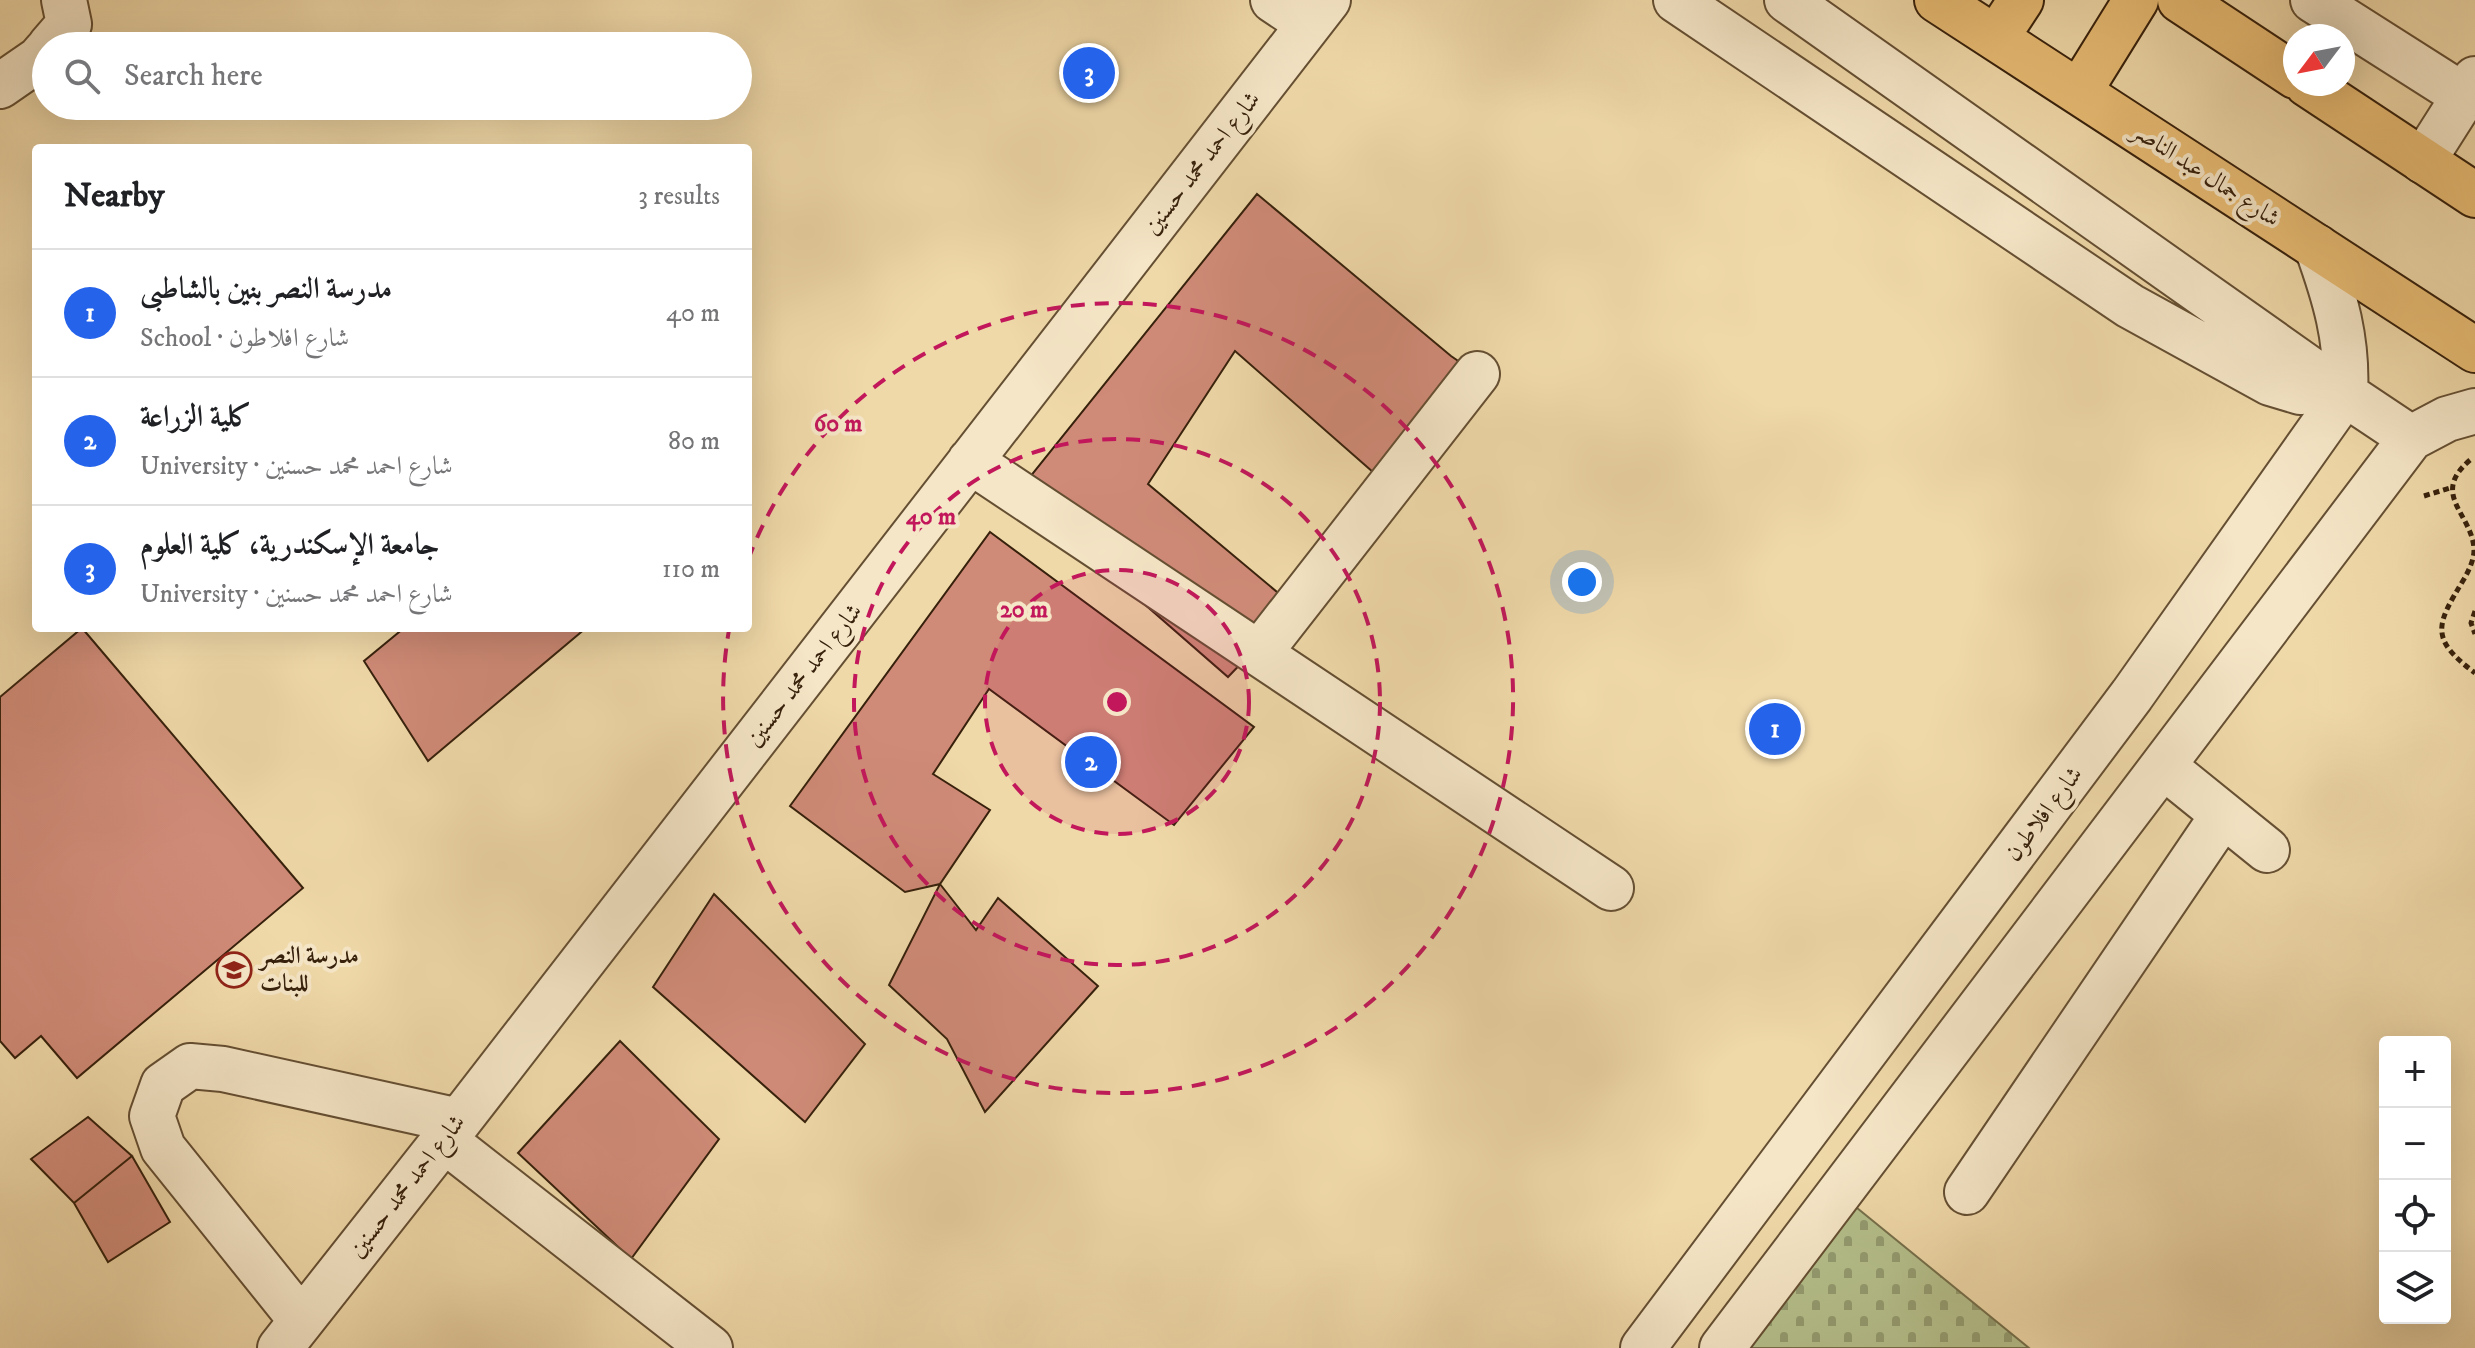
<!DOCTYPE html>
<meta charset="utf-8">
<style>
:root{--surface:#fff;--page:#f6f6f6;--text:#202124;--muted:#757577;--line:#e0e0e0;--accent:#2563eb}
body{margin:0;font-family:"IM FELL DW Pica",Amiri,serif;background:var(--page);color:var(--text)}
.controls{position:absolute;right:24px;bottom:24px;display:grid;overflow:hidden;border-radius:8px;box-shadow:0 8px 32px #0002}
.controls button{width:72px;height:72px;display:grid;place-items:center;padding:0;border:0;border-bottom:2px solid var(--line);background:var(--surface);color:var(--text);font:40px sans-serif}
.compass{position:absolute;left:2283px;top:24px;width:72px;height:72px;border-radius:50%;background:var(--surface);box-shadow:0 8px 32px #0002;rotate:238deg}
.you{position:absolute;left:1582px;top:582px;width:28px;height:28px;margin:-20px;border:6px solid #fff;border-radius:50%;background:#1a73e8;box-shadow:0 0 0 12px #1a73e833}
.badge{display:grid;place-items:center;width:52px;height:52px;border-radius:50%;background:var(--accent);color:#fff;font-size:26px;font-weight:700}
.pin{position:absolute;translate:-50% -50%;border:4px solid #fff;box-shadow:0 2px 8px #0006}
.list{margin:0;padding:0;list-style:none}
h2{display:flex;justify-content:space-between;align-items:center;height:104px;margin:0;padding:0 32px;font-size:34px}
h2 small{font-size:26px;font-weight:400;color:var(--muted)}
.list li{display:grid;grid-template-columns:52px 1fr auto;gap:24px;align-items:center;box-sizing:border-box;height:128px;padding:0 32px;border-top:2px solid var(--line)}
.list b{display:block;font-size:30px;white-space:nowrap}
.list p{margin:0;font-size:26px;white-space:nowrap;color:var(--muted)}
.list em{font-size:26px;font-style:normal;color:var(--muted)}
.icon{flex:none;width:44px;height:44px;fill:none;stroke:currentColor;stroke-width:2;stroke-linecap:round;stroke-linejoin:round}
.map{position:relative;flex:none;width:2475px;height:1348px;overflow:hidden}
.search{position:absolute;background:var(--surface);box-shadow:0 8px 32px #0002;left:32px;top:32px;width:720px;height:88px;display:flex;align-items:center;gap:20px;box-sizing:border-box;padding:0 28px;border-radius:44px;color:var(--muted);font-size:30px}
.panel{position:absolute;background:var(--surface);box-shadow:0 8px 32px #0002;left:32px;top:144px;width:720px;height:488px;border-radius:8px}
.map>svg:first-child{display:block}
</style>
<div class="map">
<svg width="2475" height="1348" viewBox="0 0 2475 1348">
<defs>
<pattern id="cemetery-stones" width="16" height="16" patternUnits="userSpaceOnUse" patternTransform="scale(2)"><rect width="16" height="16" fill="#b5c08c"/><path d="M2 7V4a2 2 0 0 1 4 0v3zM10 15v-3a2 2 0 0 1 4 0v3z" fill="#949c71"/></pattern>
</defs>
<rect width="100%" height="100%" fill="#f0d9a9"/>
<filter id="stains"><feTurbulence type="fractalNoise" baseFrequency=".0025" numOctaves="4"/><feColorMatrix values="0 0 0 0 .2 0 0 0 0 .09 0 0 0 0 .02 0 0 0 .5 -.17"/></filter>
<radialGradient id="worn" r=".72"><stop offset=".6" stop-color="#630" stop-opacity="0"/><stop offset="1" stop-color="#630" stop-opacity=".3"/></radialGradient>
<path fill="url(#cemetery-stones)" stroke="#76704c" stroke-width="2" d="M 1846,1199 L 2029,1348 L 1739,1348 Z"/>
<path fill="#d08b78" stroke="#37210c" stroke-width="2" d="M 1257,194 L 1451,356 L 1477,374 L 1390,487 L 1235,351 L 1148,484 L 1295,607 L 1228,677 L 1017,493 Z
M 990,532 L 1254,727 L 1174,825 L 989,689 L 933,774 L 990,810 L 940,884 L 905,892 L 790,806 Z
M 82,628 L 303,888 L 77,1078 L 41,1036 L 15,1058 L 0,1041 L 0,697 Z
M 404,628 L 586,628 L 428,761 L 364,661 Z
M 940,884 L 976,930 L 998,898 L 1098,986 L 985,1112 L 947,1039 L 889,985 Z
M 714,894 L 865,1044 L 805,1122 L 653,987 Z
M 620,1041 L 719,1139 L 631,1259 L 518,1153 Z
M 88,1117 L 132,1156 L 74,1203 L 31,1159 Z
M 132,1156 L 170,1222 L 108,1262 L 74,1203 Z"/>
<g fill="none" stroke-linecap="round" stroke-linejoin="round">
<defs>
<path id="minor" d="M 1273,0 L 1309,24
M 1676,0 L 2130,306 L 2270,383 L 2300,392 L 2333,384
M 1787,0 L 2345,394 L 2411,438 L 2447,419 L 2475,411
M 2313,0 L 2464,96
M 50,46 L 69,24 L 64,0
M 0,86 L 39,59 L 46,51
M 2423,161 L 2475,79
M 970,461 L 1611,888
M 1260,652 L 1477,374
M 2163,766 L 2267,850
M 444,1140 L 710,1348
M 1967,1192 L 2223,815
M 301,1320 L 163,1148 L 152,1116 L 163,1085 L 190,1066 L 223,1069 L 459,1121
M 280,1348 L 459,1121 L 1328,0
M 1643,1348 L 2132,695 L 2345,394 C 2348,340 2335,297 2317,247
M 1722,1348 L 2411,438"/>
<path id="major" d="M 1937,0 L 2475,350
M 2180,0 L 2295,76
M 1996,38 L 2021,0
M 2307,84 L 2475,195
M 2079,92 L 2136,0"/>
</defs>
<use href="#minor" stroke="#654f33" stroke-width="48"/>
<use href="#major" stroke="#37210c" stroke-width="48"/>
<path stroke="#37210c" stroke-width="5" stroke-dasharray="6 4" stroke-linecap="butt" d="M 2470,460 C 2429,495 2473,514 2474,550 C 2474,560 2469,570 2464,579 C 2437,624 2428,638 2475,673
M 2424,496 L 2453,487
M 2475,611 L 2471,623 L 2475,634"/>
<use href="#minor" stroke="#f5e6c7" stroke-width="44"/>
<use href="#major" stroke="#e8bc74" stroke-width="44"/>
</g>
<circle cx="1117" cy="702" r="132" fill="#c2185b" fill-opacity=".12"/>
<g fill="none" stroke="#c2185b" stroke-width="4" stroke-dasharray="14 10">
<circle cx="1117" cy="702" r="132"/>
<circle cx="1117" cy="702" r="263"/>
<path d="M748 560A395 395 0 1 1 729 630"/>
</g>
<defs>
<symbol id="school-ring" viewBox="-11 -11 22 22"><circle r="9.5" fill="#f5e6c7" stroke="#8f2418" stroke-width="1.5"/><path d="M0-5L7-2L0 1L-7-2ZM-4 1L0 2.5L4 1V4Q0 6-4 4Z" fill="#8f2418"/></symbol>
</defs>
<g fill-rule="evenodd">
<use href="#school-ring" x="214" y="950" width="40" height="40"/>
</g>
<g text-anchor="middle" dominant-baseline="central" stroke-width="8" stroke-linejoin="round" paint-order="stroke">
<g font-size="24" fill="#37210c" stroke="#f5e6c7">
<text transform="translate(1202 163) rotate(-52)">شارع احمد محمد حسنين</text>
<text transform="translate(2206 175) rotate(33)">شارع جمال عبد الناصر</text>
<text transform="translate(804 675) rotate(-52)">شارع احمد محمد حسنين</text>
<text transform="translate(2044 814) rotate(-53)">شارع افلاطون</text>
<text transform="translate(407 1186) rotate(-52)">شارع احمد محمد حسنين</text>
</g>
<g font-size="24" font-weight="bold" fill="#37210c" stroke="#f5e6c7" text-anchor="start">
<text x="260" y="956">مدرسة النصر<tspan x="260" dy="28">للبنات</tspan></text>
</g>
</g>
<circle cx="1117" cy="702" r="12" fill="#c2185b" stroke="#f5e6c7" stroke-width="4"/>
<g font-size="24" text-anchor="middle" font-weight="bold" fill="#c2185b" stroke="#f5e6c7" stroke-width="8" stroke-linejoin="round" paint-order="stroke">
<text x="838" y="431">60 m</text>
<text x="931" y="524">40 m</text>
<text x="1024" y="617">20 m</text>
</g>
<rect width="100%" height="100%" filter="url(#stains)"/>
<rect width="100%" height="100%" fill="url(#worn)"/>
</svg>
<div class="controls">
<button>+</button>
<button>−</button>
<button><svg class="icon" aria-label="locate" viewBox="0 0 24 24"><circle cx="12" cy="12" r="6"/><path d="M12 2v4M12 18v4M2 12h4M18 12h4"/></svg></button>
<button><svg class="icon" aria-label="layers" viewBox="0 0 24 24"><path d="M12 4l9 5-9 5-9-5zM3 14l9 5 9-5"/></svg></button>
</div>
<svg class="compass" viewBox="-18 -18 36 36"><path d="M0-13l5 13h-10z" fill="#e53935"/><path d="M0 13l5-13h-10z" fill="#757577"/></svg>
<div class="you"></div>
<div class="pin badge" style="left:1775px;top:729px">1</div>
<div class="pin badge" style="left:1091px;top:762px">2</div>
<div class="pin badge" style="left:1089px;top:73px">3</div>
<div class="search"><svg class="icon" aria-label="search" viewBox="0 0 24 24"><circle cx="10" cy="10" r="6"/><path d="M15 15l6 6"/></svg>Search here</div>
<section class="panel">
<h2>Nearby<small>3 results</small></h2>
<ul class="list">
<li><span class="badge">1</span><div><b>مدرسة النصر بنين بالشاطبى</b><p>School · شارع افلاطون</p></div><em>40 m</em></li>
<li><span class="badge">2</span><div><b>كلية الزراعة</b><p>University · شارع احمد محمد حسنين</p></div><em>80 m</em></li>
<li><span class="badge">3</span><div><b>جامعة الإسكندرية، كلية العلوم</b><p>University · شارع احمد محمد حسنين</p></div><em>110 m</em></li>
</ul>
</section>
</div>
